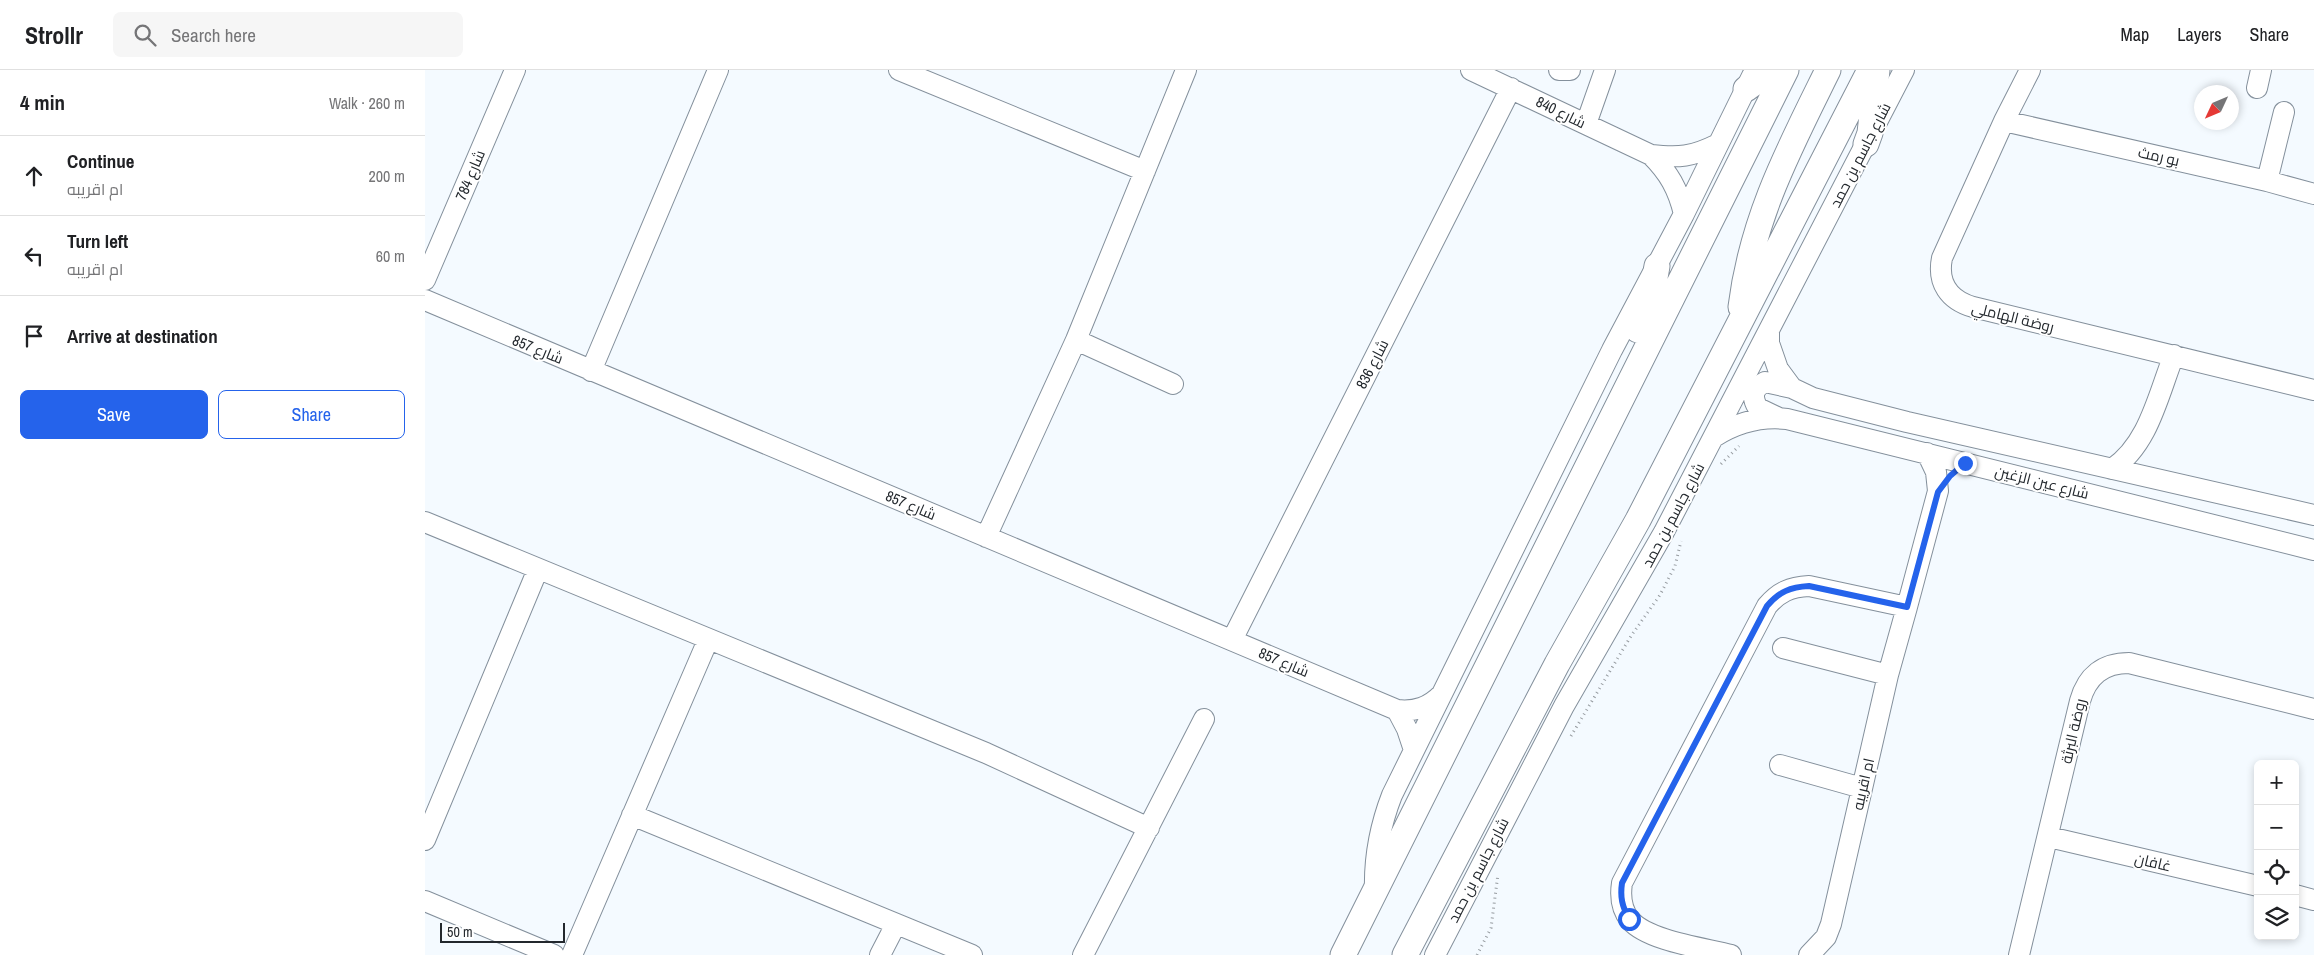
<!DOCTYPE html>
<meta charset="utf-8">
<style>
:root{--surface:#fff;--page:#f6f6f6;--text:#202124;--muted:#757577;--line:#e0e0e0;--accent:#2563eb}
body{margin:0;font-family:"Archivo Narrow",Cairo,sans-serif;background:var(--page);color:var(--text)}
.controls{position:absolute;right:15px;bottom:15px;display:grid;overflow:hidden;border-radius:8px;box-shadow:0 2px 8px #0003}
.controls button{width:45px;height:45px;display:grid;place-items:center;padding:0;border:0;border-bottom:1px solid var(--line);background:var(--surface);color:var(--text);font:25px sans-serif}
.compass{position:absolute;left:1769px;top:15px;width:45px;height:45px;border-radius:50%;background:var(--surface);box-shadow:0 2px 8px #0003;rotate:226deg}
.scale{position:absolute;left:15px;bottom:12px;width:125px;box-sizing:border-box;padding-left:5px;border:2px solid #23282d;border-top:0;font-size:14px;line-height:18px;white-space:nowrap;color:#23282d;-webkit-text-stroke:4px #fff;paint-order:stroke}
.stop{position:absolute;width:15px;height:15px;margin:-11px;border:4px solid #2563eb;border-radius:50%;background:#fff}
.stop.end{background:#2563eb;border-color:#fff;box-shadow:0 1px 5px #0008}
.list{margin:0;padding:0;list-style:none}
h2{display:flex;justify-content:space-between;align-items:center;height:65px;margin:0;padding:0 20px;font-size:21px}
h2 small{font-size:16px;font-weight:400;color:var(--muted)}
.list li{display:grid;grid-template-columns:32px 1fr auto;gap:15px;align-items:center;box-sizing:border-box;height:80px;padding:0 20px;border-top:1px solid var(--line)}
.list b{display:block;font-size:19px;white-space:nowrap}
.list p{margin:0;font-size:16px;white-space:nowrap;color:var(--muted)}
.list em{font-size:16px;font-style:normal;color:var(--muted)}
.actions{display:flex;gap:10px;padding:15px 20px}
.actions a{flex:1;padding:11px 0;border:1px solid var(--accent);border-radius:8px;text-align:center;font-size:18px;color:var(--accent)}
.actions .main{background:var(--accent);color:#fff}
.icon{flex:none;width:28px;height:28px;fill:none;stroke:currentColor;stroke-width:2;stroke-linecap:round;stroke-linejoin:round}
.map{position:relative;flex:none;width:1889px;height:885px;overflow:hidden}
header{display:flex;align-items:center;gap:30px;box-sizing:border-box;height:70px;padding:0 25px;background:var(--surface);border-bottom:1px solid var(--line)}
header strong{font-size:24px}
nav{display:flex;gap:28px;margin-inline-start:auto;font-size:18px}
.search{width:350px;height:45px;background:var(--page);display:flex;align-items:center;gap:12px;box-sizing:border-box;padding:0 18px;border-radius:8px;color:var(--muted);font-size:19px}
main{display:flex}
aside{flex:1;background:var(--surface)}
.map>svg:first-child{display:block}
</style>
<header>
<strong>Strollr</strong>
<div class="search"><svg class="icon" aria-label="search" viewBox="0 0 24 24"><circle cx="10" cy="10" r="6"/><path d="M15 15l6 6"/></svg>Search here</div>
<nav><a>Map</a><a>Layers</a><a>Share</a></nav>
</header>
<main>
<aside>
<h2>4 min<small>Walk · 260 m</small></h2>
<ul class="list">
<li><svg class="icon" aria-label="ahead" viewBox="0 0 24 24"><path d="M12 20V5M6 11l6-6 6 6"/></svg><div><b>Continue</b><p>ام اقريبه</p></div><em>200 m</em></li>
<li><svg class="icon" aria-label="left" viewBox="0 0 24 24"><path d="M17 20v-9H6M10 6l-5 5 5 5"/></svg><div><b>Turn left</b><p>ام اقريبه</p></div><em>60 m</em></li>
<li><svg class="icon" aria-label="arrive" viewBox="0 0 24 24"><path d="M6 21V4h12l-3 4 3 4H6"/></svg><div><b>Arrive at destination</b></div></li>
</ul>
<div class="actions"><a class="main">Save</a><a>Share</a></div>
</aside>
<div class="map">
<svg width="1889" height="885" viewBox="0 0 1889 885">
<rect width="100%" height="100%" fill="#f4faff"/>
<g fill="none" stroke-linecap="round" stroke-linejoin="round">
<defs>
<path id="minor" d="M 474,0 L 720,101
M 1046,0 L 1226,85 C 1244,103 1253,119 1259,144
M 1134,0 L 1145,0
M 1605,0 L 1579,51 L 1517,188 C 1512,213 1524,230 1548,237 L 1889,320
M 1832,18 L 1836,0
M 1579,51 L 1842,111 L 1889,124
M 1161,54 L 1180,0
M 1226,85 C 1254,88 1267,87 1293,74
M 1842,111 L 1859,42
M 0,210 L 90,0
M 0,230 L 972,640 C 991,642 1004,637 1017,624
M 1344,260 L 1344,273 L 1353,299 L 1367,318 L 1388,328 L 1482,352 L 1889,445
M 651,270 L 748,314
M 166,301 L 293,0
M 1354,348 L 1333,338 C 1326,327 1328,318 1340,312 L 1367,318
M 1289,367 C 1311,353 1335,346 1362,349 L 1889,480
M 1687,399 C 1724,374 1733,325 1749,285
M 0,452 L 561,683 L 724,758
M 561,467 L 651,270 L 761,0
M 1482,537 L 1513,421 L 1511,402 L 1502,383
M 807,570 L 1086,18
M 1358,578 L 1463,605
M 972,640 L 982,659 L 989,680
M 1355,695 L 1437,718
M 207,745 L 547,885
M 1624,767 L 1833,816
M 0,770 L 113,499
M 950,820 C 949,786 955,756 967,725 L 1187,280 L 1259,144 L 1327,6
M 1870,825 L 1889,830
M 0,831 L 129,885
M 147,885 L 283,570
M 455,885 L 471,854
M 658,885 L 779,649
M 1010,885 L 1139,636 L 1239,462 L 1479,0
M 1306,885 C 1279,878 1223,871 1205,850 C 1196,839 1195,826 1197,813 L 1342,536 C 1354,522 1365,517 1384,516 L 1482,537 L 1463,605 L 1406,854 L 1401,867 L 1384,885
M 1594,885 L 1655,631 C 1662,606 1678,593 1704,593 L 1889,639"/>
<path id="major" d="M 1321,19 L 1347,0
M 1441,74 L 1445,63 L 1452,0
M 1316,237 C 1327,148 1364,79 1403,0
M 1213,260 L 1225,236 L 1232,196
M 918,885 L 1361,0
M 980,885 L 1132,594 L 1213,450 L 1445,0"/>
</defs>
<use href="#minor" stroke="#84909c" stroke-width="22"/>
<use href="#major" stroke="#84909c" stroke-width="27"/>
<path stroke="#969ba0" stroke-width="3" stroke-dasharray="1 4" stroke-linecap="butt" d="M 1296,394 L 1314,376
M 1146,666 L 1206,566 L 1235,525 L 1250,496 L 1256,471
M 1052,885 L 1066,858 L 1073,804"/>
<use href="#minor" stroke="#fff" stroke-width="20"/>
<use href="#major" stroke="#fff" stroke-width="25"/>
</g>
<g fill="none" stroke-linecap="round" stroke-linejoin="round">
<path stroke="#2563eb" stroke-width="6" d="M 1204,849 C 1197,836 1195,827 1197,813 L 1342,536 C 1354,522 1365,517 1384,516 L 1482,537 L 1513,422 L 1525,406 L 1540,393"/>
</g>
<g text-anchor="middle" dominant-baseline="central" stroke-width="4" stroke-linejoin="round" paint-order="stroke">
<g font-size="15" fill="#23282d" stroke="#fff">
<text transform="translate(1136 42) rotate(26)">شارع 840</text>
<text transform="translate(1435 85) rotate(-63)">شارع جاسم بن حمد</text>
<text transform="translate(1734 86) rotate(13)">بو رمث</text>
<text transform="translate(45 105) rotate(-67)">شارع 784</text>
<text transform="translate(1588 247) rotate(14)">روضة الهاملي</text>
<text transform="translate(113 279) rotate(22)">شارع 857</text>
<text transform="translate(947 294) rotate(-63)">شارع 836</text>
<text transform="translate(1617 412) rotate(14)">شارع عين الزغين</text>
<text transform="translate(486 435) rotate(23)">شارع 857</text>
<text transform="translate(1248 445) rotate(-62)">شارع جاسم بن حمد</text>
<text transform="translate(859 592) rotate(23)">شارع 857</text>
<text transform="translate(1648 661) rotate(-77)">روضة البرثة</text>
<text transform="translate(1438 714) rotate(-77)">ام اقريبه</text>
<text transform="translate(1728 792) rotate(13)">غافان</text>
<text transform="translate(1053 800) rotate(-63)">شارع جاسم بن حمد</text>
</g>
</g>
</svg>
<div class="controls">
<button>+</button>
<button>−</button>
<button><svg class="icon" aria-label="locate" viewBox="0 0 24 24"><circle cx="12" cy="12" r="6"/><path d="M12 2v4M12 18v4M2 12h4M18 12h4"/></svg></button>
<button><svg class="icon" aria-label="layers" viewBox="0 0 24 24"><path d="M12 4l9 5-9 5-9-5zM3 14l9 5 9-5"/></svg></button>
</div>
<svg class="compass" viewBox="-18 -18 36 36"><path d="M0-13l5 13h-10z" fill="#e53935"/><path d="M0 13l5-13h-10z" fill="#757577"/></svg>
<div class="scale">50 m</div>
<div class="stop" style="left:1204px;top:849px"></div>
<div class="stop end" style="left:1540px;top:393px"></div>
</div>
</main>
